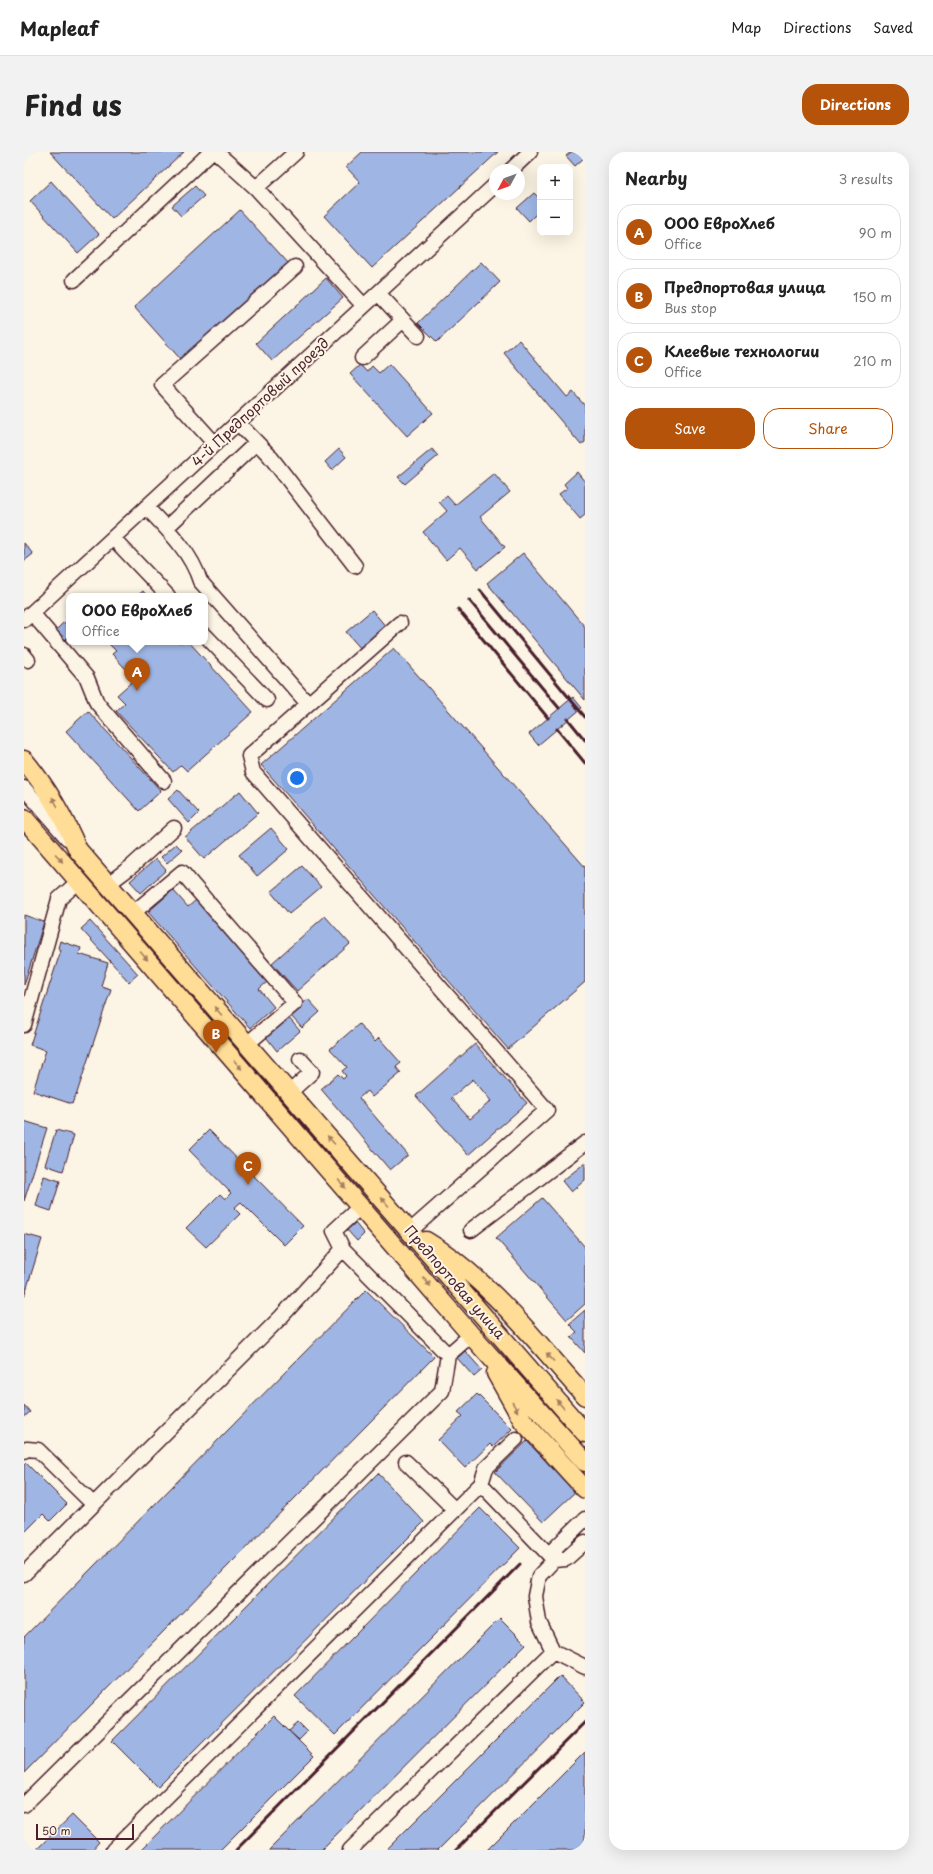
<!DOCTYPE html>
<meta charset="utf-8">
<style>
:root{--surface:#fff;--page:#f2f2f2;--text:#222;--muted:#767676;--line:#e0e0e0;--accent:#b45309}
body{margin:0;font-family:"Playpen Sans",sans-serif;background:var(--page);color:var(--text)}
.controls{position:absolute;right:12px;top:12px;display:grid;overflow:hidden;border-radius:8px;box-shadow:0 4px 16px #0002}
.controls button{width:36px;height:36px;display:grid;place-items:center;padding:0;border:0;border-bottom:1px solid var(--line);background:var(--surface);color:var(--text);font:20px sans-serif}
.compass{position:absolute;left:465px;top:12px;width:36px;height:36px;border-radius:50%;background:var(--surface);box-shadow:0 4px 16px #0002;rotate:229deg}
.scale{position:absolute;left:12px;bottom:10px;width:98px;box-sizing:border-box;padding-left:4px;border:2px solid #4a1f2b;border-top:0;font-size:11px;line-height:14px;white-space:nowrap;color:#4a1f2b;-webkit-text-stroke:3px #fcf5e5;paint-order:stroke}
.you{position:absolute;left:273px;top:626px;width:14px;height:14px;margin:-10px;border:3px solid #fff;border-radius:50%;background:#1a73e8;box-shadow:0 0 0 6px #1a73e833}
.badge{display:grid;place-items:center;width:26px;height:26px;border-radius:50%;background:var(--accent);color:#fff;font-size:13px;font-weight:700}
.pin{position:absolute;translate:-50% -33px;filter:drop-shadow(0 1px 2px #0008)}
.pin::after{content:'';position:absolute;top:21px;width:14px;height:12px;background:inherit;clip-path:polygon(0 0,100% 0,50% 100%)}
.popup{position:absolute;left:42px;top:441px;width:142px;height:52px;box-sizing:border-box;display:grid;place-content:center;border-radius:8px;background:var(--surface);filter:drop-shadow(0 1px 3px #0005);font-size:13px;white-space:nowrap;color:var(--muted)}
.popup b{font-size:15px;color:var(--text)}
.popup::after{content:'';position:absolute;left:50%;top:100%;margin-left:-8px;border:8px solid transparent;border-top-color:var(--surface)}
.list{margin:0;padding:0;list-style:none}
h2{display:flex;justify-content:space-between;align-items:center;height:52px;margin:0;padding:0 16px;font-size:17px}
h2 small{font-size:13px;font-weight:400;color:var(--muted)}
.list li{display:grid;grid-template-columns:26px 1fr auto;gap:12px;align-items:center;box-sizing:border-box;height:56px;margin:0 8px 8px;padding:0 8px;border:1px solid var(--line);border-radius:16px}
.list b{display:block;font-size:15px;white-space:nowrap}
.list p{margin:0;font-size:13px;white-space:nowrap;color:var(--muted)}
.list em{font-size:13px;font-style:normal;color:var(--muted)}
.actions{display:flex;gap:8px;padding:12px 16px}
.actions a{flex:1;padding:9px 0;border:1px solid var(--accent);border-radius:16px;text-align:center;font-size:14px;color:var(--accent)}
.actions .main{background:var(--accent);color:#fff}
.map{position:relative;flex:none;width:561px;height:1698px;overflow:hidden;border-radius:16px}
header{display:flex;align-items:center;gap:24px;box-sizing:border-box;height:56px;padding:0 20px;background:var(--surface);border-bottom:1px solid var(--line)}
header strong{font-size:19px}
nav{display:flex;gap:22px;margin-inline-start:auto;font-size:14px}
.intro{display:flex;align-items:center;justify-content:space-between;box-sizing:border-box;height:96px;padding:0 24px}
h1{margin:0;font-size:28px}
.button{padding:10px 18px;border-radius:16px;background:var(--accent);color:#fff;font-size:14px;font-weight:700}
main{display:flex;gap:24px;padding:0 24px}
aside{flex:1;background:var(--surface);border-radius:16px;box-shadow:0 4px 16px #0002}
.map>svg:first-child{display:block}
</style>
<header>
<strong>Mapleaf</strong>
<nav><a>Map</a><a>Directions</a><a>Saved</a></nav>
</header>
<div class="intro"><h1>Find us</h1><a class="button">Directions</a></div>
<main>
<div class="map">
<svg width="561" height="1698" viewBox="0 0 561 1698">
<rect width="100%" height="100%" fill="#fcf5e5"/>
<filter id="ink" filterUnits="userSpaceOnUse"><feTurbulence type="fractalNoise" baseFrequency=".025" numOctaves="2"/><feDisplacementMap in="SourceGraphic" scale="8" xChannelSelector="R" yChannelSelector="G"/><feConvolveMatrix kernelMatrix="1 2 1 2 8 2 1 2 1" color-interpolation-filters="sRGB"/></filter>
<g filter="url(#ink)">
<path fill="#9fb6e4" stroke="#4a1f2b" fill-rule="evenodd" d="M 26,0 L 160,0 L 88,67 Z
M 338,0 L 474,0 L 348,116 L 300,64 L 336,30 L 322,15 Z
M 547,0 L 561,0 L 561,5 L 551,14 L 542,4 Z
M 27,29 L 75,82 L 54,101 L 6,49 Z
M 171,34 L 180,44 L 157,64 L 148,54 Z
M 510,41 L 516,47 L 516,58 L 505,69 L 493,56 Z
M 216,58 L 266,113 L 159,210 L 110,155 Z
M 457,110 L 476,130 L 413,190 L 394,171 Z
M 302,126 L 319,146 L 248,209 L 232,191 Z
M 495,188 L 543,245 L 549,240 L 561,254 L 561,290 L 557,293 L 480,201 Z
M 365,212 L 409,261 L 383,284 L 326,222 L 336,213 L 343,220 L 348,214 L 355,221 Z
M 315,297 L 322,305 L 308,318 L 301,310 Z
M 408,297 L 414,304 L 381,332 L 374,325 Z
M 553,320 L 561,330 L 561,363 L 556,367 L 535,342 L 543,336 L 540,332 Z
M 470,321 L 486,340 L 456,365 L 481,395 L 454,417 L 436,396 L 422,408 L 399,380 L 423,359 L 415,350 L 423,344 L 431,353 Z
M 0,391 L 9,402 L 0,409 Z
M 499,401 L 561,475 L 561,548 L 463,431 Z
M 119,439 L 123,444 L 113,444 Z
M 348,458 L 363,476 L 338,498 L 322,480 Z
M 40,470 L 45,476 L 45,484 L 40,489 L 31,479 Z
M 83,490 L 165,490 L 229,560 L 163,619 L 157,613 L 149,620 L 92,559 L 101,551 L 93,543 L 111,527 L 88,502 L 92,499 Z
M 370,496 L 561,715 L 561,830 L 484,897 L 237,613 Z
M 549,545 L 558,556 L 514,593 L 505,582 Z
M 64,559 L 137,639 L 115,659 L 42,579 Z
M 154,638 L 175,661 L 165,671 L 144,647 Z
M 216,639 L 234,661 L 180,707 L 161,685 Z
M 247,676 L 265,697 L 233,724 L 215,703 Z
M 152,692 L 158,698 L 143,711 L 137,705 Z
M 132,707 L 142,718 L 117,741 L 106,729 Z
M 278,714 L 297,735 L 265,762 L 247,740 Z
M 149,738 L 164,755 L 172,748 L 243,830 L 235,837 L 250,855 L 226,876 L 124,760 Z
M 0,763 L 20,770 L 0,833 Z
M 301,764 L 326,792 L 273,839 L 248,811 Z
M 66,769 L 114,822 L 105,830 L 57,777 Z
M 36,789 L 57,796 L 55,802 L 84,811 L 77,834 L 87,837 L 52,944 L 51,944 L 48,952 L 9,939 L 22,898 L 6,893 L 37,798 L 34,796 Z
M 284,847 L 296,860 L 278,876 L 266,863 Z
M 264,865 L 276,879 L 253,899 L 242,885 Z
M 335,872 L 351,890 L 355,886 L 377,911 L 372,915 L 377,921 L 348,945 L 343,939 L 335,946 L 384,1003 L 366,1018 L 297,937 L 314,922 L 319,927 L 322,924 L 318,919 L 323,915 L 306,897 Z
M 451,892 L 503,951 L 444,1003 L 392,944 ZM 449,927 L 467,949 L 446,967 L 427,946 Z
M 0,969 L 23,976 L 0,1049 Z
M 32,978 L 50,983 L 39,1019 L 21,1013 Z
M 185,978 L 279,1074 L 260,1093 L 217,1050 L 210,1056 L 216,1062 L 182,1095 L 162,1076 L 196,1042 L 201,1047 L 207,1041 L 165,998 Z
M 561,1011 L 561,1028 L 547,1040 L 538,1029 Z
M 20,1024 L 36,1029 L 27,1059 L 12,1054 Z
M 518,1046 L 561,1095 L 561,1152 L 543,1168 L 472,1086 Z
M 331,1071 L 340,1082 L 333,1089 L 323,1078 Z
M 0,1082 L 18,1087 L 0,1145 Z
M 342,1138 L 410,1205 L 0,1621 L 0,1485 Z
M 561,1158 L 561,1201 L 547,1185 L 553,1180 L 545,1172 Z
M 441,1199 L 458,1218 L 450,1225 L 433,1206 Z
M 453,1242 L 488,1277 L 469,1295 L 466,1292 L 441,1316 L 414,1288 L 439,1264 L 434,1260 Z
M 0,1253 L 6,1260 L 0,1265 Z
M 503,1289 L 551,1340 L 519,1370 L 471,1320 Z
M 2,1311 L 43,1352 L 26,1369 L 19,1362 L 0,1381 L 0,1313 Z
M 354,1321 L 400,1370 L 134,1635 L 88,1589 Z
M 456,1356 L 496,1396 L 311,1583 L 271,1544 Z
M 476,1466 L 502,1492 L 297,1698 L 245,1698 Z
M 536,1524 L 561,1550 L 414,1698 L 362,1698 Z
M 250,1564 L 290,1604 L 196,1698 L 117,1698 Z
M 274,1571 L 283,1580 L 275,1588 L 265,1579 Z
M 561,1600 L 561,1695 L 558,1698 L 463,1698 Z
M 48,1663 L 75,1690 L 68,1698 L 12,1698 Z"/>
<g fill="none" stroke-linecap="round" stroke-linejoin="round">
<defs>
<path id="minor" d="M 192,0 L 232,36 L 340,154
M 487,18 L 506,0
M 232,36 L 272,0
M 50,128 L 187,0
M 354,141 L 394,184
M 338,206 L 379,168
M 214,271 L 245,303 L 331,414
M 191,292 L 138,233 L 271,115
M 122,355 C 143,377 167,400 176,429 L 284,552
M 142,376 L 232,291
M 89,386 L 144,444
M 8,461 L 63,526 L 73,551 L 140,629
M 0,468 L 471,33
M 376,471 L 225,604 L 229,620 L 523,958 L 386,1079
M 181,483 L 243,548
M 0,503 L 4,508
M 0,636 L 43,686
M 84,732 L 108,714 L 150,676
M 109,761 L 158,720 L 168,732 L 271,851 L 223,892
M 0,873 L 35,747 L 55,729
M 265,941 L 288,920 L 276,907
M 447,1078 L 561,991
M 319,1097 L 310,1079 L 337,1054
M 0,1299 L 3,1297 L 14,1298 L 69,1352
M 382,1310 L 431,1358
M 457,1332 L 462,1316 L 492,1287
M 0,1422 L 257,1165 L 319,1097 L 424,1203
M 529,1499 L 561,1515
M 0,1653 L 418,1239 L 424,1203 L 447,1183
M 89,1698 L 457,1332 L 530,1408 L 542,1407 L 561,1390
M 326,1698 L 529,1499 L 515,1470 L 511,1444 L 515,1424 L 530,1408 L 531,1396 L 561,1367"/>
<path id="major" d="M 0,608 C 24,637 39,664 54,698 L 561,1281
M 0,666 L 447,1183 L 561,1310
M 402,1089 C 462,1124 515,1193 561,1244
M 472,1221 L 499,1269 L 561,1337"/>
</defs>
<use href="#minor" stroke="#4a1f2b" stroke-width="17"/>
<use href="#major" stroke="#4a1f2b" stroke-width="21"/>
<use href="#minor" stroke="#fcf5e5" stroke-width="14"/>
<use href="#major" stroke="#ffdd96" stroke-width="18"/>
<path stroke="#4a1f2b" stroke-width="3" d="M 456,438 L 561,565
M 445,448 L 535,556
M 434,457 L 524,566
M 544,567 L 561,588
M 533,577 L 561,611
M 212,1698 L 496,1412
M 432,1698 L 561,1570"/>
</g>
<defs><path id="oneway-solid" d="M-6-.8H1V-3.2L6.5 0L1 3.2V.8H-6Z"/></defs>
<g fill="#a47e60">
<use href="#oneway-solid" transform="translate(31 650) rotate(-121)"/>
<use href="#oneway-solid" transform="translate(35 706) rotate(49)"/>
<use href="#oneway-solid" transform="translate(120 804) rotate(49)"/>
<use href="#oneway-solid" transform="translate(194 859) rotate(-131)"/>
<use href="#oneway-solid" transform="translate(214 913) rotate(49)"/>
<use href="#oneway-solid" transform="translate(307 988) rotate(-131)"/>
<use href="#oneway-solid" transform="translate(318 1032) rotate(49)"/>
<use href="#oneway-solid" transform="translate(361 1050) rotate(-131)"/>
<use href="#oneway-solid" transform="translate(403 1130) rotate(49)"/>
<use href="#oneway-solid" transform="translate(526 1205) rotate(-132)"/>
<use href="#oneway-solid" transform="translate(536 1252) rotate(-131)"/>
<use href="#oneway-solid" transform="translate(491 1255) rotate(60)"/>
</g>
</g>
<g text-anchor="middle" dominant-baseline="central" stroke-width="4" stroke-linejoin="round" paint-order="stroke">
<g font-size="14" fill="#4a1f2b" stroke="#fcf5e5">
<text transform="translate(236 250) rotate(-43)">4-й Предпортовый проезд</text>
<text transform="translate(431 1130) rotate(49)">Предпортовая улица</text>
</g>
</g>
</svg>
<div class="controls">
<button>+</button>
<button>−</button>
</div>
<svg class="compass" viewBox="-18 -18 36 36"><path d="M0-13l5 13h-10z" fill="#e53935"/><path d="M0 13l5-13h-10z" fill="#767676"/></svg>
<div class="scale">50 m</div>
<div class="you"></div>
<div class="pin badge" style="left:113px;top:539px">A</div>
<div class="popup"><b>ООО ЕвроХлеб</b>Office</div>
<div class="pin badge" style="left:192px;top:901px">B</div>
<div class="pin badge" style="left:224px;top:1033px">C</div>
</div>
<aside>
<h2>Nearby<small>3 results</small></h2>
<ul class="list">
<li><span class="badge">A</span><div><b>ООО ЕвроХлеб</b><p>Office</p></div><em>90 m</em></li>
<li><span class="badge">B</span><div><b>Предпортовая улица</b><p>Bus stop</p></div><em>150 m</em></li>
<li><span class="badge">C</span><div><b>Клеевые технологии</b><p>Office</p></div><em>210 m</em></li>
</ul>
<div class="actions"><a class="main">Save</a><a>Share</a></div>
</aside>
</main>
